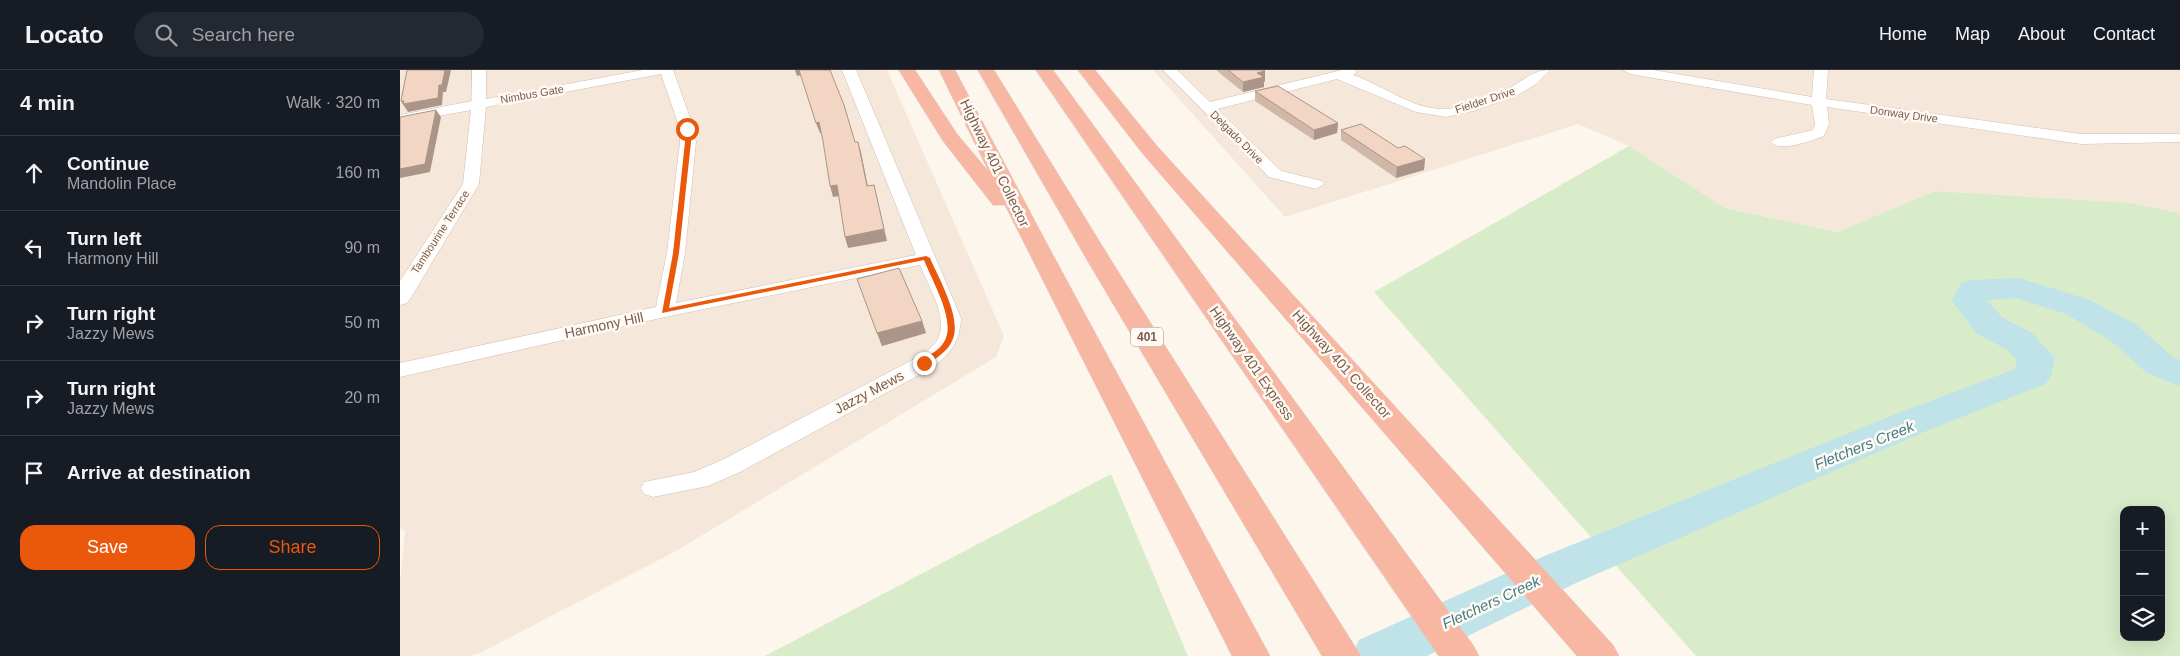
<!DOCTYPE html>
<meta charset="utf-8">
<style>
:root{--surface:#171b24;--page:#242831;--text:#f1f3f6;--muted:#9ea1a6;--line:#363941;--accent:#ea580c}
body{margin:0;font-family:Arial,sans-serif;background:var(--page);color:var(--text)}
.controls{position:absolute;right:15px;bottom:15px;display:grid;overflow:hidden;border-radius:10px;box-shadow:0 5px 20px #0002}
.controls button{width:45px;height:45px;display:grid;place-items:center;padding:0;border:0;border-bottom:1px solid var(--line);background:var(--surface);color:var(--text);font:25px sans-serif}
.stop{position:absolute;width:15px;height:15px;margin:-11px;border:4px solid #ea580c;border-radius:50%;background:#fff}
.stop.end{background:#ea580c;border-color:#fff;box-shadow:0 1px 5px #0008}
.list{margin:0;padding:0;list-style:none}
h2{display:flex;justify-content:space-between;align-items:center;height:65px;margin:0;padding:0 20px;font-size:21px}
h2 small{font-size:16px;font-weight:400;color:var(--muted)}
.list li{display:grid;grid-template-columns:32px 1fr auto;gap:15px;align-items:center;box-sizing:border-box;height:75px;padding:0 20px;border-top:1px solid var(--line)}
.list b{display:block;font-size:19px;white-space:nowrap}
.list p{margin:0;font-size:16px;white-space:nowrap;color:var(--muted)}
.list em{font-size:16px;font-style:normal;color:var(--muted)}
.actions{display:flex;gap:10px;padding:15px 20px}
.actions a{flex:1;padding:11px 0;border:1px solid var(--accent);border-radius:15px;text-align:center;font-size:18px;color:var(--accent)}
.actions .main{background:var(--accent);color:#fff}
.icon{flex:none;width:28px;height:28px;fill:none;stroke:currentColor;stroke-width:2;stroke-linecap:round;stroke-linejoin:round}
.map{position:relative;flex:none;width:1780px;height:586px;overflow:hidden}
header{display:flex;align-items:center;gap:30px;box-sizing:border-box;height:70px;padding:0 25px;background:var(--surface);border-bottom:1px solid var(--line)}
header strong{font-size:24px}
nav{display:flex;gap:28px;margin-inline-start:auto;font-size:18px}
.search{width:350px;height:45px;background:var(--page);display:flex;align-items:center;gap:12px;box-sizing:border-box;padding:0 18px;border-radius:28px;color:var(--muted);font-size:19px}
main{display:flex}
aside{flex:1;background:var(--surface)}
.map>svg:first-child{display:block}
</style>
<header>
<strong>Locato</strong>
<div class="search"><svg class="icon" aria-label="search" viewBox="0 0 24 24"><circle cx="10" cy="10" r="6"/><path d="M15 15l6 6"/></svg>Search here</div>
<nav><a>Home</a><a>Map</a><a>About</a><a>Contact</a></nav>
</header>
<main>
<aside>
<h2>4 min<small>Walk · 320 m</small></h2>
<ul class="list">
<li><svg class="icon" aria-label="ahead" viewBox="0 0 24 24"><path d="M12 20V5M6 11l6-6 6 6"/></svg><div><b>Continue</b><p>Mandolin Place</p></div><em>160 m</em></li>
<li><svg class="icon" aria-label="left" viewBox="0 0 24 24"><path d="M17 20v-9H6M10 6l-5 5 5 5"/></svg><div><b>Turn left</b><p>Harmony Hill</p></div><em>90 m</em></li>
<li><svg class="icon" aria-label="right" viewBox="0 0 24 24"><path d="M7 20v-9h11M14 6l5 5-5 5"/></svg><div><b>Turn right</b><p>Jazzy Mews</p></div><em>50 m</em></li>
<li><svg class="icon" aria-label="right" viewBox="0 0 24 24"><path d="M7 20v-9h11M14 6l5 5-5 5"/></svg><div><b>Turn right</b><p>Jazzy Mews</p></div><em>20 m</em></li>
<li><svg class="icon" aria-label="arrive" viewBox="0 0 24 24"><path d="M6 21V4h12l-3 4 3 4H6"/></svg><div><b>Arrive at destination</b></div></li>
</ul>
<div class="actions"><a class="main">Save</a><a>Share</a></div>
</aside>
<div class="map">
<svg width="1780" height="586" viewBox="0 0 1780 586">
<rect width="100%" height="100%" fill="#fdf6ec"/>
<path fill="#f5e8da" d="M 0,0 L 487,0 L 604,266 L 596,287 L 278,480 L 80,583 L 68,586 L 0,586 L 0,512 L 5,461 L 0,458 Z
M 753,0 L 1780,0 L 1780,143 L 1732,133 L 1535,121 L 1439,162 L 1325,138 L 1229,76 L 1178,54 L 885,147 Z"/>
<path fill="#d8ecc9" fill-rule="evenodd" d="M 1229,76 L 1325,138 L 1438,162 L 1535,121 L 1732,133 L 1780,143 L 1780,586 L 1296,586 L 974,222 ZM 1724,440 L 1761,440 L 1761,567 L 1724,567 Z
M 711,404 L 788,586 L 365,586 Z"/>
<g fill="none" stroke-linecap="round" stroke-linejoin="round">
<path fill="#bfe3e8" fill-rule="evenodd" d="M 1619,208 L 1690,230 L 1737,255 L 1773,287 L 1780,290 L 1780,316 L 1747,303 L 1711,271 L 1666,244 L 1616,228 L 1587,230 L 1603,248 L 1632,263 L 1655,288 L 1651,306 L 1645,314 L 1524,362 L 1176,513 L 1027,586 L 951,586 L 959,570 L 1142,487 L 1496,344 L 1615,299 L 1617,290 L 1606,279 L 1577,264 L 1552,231 L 1561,213 L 1573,210 Z"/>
<defs>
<path id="minor" d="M 72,0 L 86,0 L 86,29 L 243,0 L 273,0 L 294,59 L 296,72 L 285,183 L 276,233 L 516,185 L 442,0 L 456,0 L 561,248 C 560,272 550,284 532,298 L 340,402 L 308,416 L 253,427 L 244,424 L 241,418 L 244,412 L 294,402 L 322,390 L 516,288 C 523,284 530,280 535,273 C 552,252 528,216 520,195 L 265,247 L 0,307 L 0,293 L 256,237 L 267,183 L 280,72 L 280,59 L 261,4 L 86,37 L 79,114 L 10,229 L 7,233 L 0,235 L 0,211 L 63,114 L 71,40 L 0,53 L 0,45 L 72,31 Z
M 763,0 L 777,0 L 810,32 L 942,0 L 955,0 L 957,2 L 953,5 C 983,15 1014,41 1047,39 C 1065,37 1085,28 1102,21 C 1121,14 1130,0 1150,0 L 1136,14 L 1118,25 L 1073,41 L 1046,47 L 1016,42 L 937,9 L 817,39 L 881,101 L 922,111 L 924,114 L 916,119 L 869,107 Z
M 1223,0 L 1253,0 L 1412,27 L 1414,0 L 1428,0 L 1426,29 L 1681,64 L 1780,64 L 1780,72 L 1681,74 L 1427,37 L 1429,54 L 1424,66 C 1413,70 1380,83 1371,72 L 1374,69 L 1413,60 L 1415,54 L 1412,35 L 1230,4 Z"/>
<path id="highway" d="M 499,0 L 515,0 L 557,64 L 589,102 L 539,0 L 555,0 L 646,172 L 870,586 L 832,586 L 605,135 L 593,135 L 543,71 Z
M 578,0 L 594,0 L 714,195 L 961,586 L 922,586 L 690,195 Z
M 636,0 L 653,0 L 1073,575 L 1079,586 L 1039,586 Z
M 678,0 L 695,0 L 757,76 L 1213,575 L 1219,586 L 1177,586 L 743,84 Z"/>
</defs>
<use href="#minor" stroke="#d1beb0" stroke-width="1"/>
<use href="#highway" stroke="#dad1cd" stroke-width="1"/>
<use href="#minor" fill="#fff" fill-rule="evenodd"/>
<use href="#highway" fill="#f7b7a3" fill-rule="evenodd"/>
</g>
<path fill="#d1b7a8" d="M 816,0 L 863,0 L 865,1 L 865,11 L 864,12 L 864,17 L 843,22 Z
M 855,21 L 938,53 L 937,63 L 914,70 L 855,31 Z
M 941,60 L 998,78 L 1025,89 L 1024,100 L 996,108 L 941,70 Z
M 457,209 L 522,251 L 526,263 L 482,276 Z"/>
<path fill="#aa9588" d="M 45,0 L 51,0 L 46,22 L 43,22 L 42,35 L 8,42 L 1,31 Z
M 395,0 L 399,0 L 401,5 L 397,6 Z
M 865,1 L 865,11 L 864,12 L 864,17 L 843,22 L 843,12 L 857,3 Z
M 36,40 L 41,47 L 30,102 L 0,108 L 0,99 Z
M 419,52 L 422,62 L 420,63 L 416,53 Z
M 938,53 L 937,63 L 914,70 L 914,60 Z
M 458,72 L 461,82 L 470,127 L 467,116 Z
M 1025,89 L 1024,100 L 996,108 L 997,97 Z
M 437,115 L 440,126 L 433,127 L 430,116 Z
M 474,115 L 487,171 L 448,178 L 445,167 Z
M 522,251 L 526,263 L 482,276 L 477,263 Z"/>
<path fill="#f3d5c3" stroke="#aa9588" d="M 7,0 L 45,0 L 42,15 L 39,15 L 38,28 L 3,34 L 4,31 L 1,31 Z
M 399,0 L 430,0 L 444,35 L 455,72 L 458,72 L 467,116 L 474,115 L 484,159 L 445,167 L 437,115 L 430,116 L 423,71 L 419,52 L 416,53 Z
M 828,0 L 863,0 L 865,1 L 857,3 L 864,7 L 843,12 Z
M 878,16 L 938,53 L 914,60 L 855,21 Z
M 36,40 L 25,94 L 0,99 L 0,47 Z
M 961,54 L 998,78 L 1005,76 L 1025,89 L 997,97 L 941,60 Z
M 499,198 L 522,251 L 477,263 L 457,209 Z"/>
<path fill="#ea580c" d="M 287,57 L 290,59 L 291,72 L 279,183 L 269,238 L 526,186 L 530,188 C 539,209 563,250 552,271 C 547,282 536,288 527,295 L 520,293 C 527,285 538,282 544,272 C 557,252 532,211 524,190 L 262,243 L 273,183 L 285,72 L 284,59 Z"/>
<g text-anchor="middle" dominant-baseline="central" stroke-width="5" stroke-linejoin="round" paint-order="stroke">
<g font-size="11" fill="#7a5c4d" stroke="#fffaf3">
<text transform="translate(132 24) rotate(-10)">Nimbus Gate</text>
<text transform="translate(1085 30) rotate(-18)">Fielder Drive</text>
<text transform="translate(1504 44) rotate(8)">Donway Drive</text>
<text transform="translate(837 67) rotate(45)">Delgado Drive</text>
<text transform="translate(40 162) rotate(-57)">Tambourine Terrace</text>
</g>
<rect fill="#fffaf3" stroke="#a28b7f" stroke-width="1" x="731" y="257.5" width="32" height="19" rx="4"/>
<g font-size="12" font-weight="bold" fill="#7a5c4d">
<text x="747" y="267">401</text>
</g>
<g font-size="14" fill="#7a5c4d" stroke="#fffaf3">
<text transform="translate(595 93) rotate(64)">Highway 401 Collector</text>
<text transform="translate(204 255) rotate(-12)">Harmony Hill</text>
<text transform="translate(852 293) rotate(55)">Highway 401 Express</text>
<text transform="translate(942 294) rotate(48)">Highway 401 Collector</text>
<text transform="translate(469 322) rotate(-28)">Jazzy Mews</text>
</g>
<g font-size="15" font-style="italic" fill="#437c86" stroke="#fffaf3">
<text transform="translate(1464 375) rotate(-22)">Fletchers Creek</text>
<text transform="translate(1091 532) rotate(-25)">Fletchers Creek</text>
</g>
</g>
</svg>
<div class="controls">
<button>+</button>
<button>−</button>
<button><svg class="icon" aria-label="layers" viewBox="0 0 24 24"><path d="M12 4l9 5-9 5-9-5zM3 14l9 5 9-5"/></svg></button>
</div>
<div class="stop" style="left:287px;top:59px"></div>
<div class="stop end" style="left:524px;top:293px"></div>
</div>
</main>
